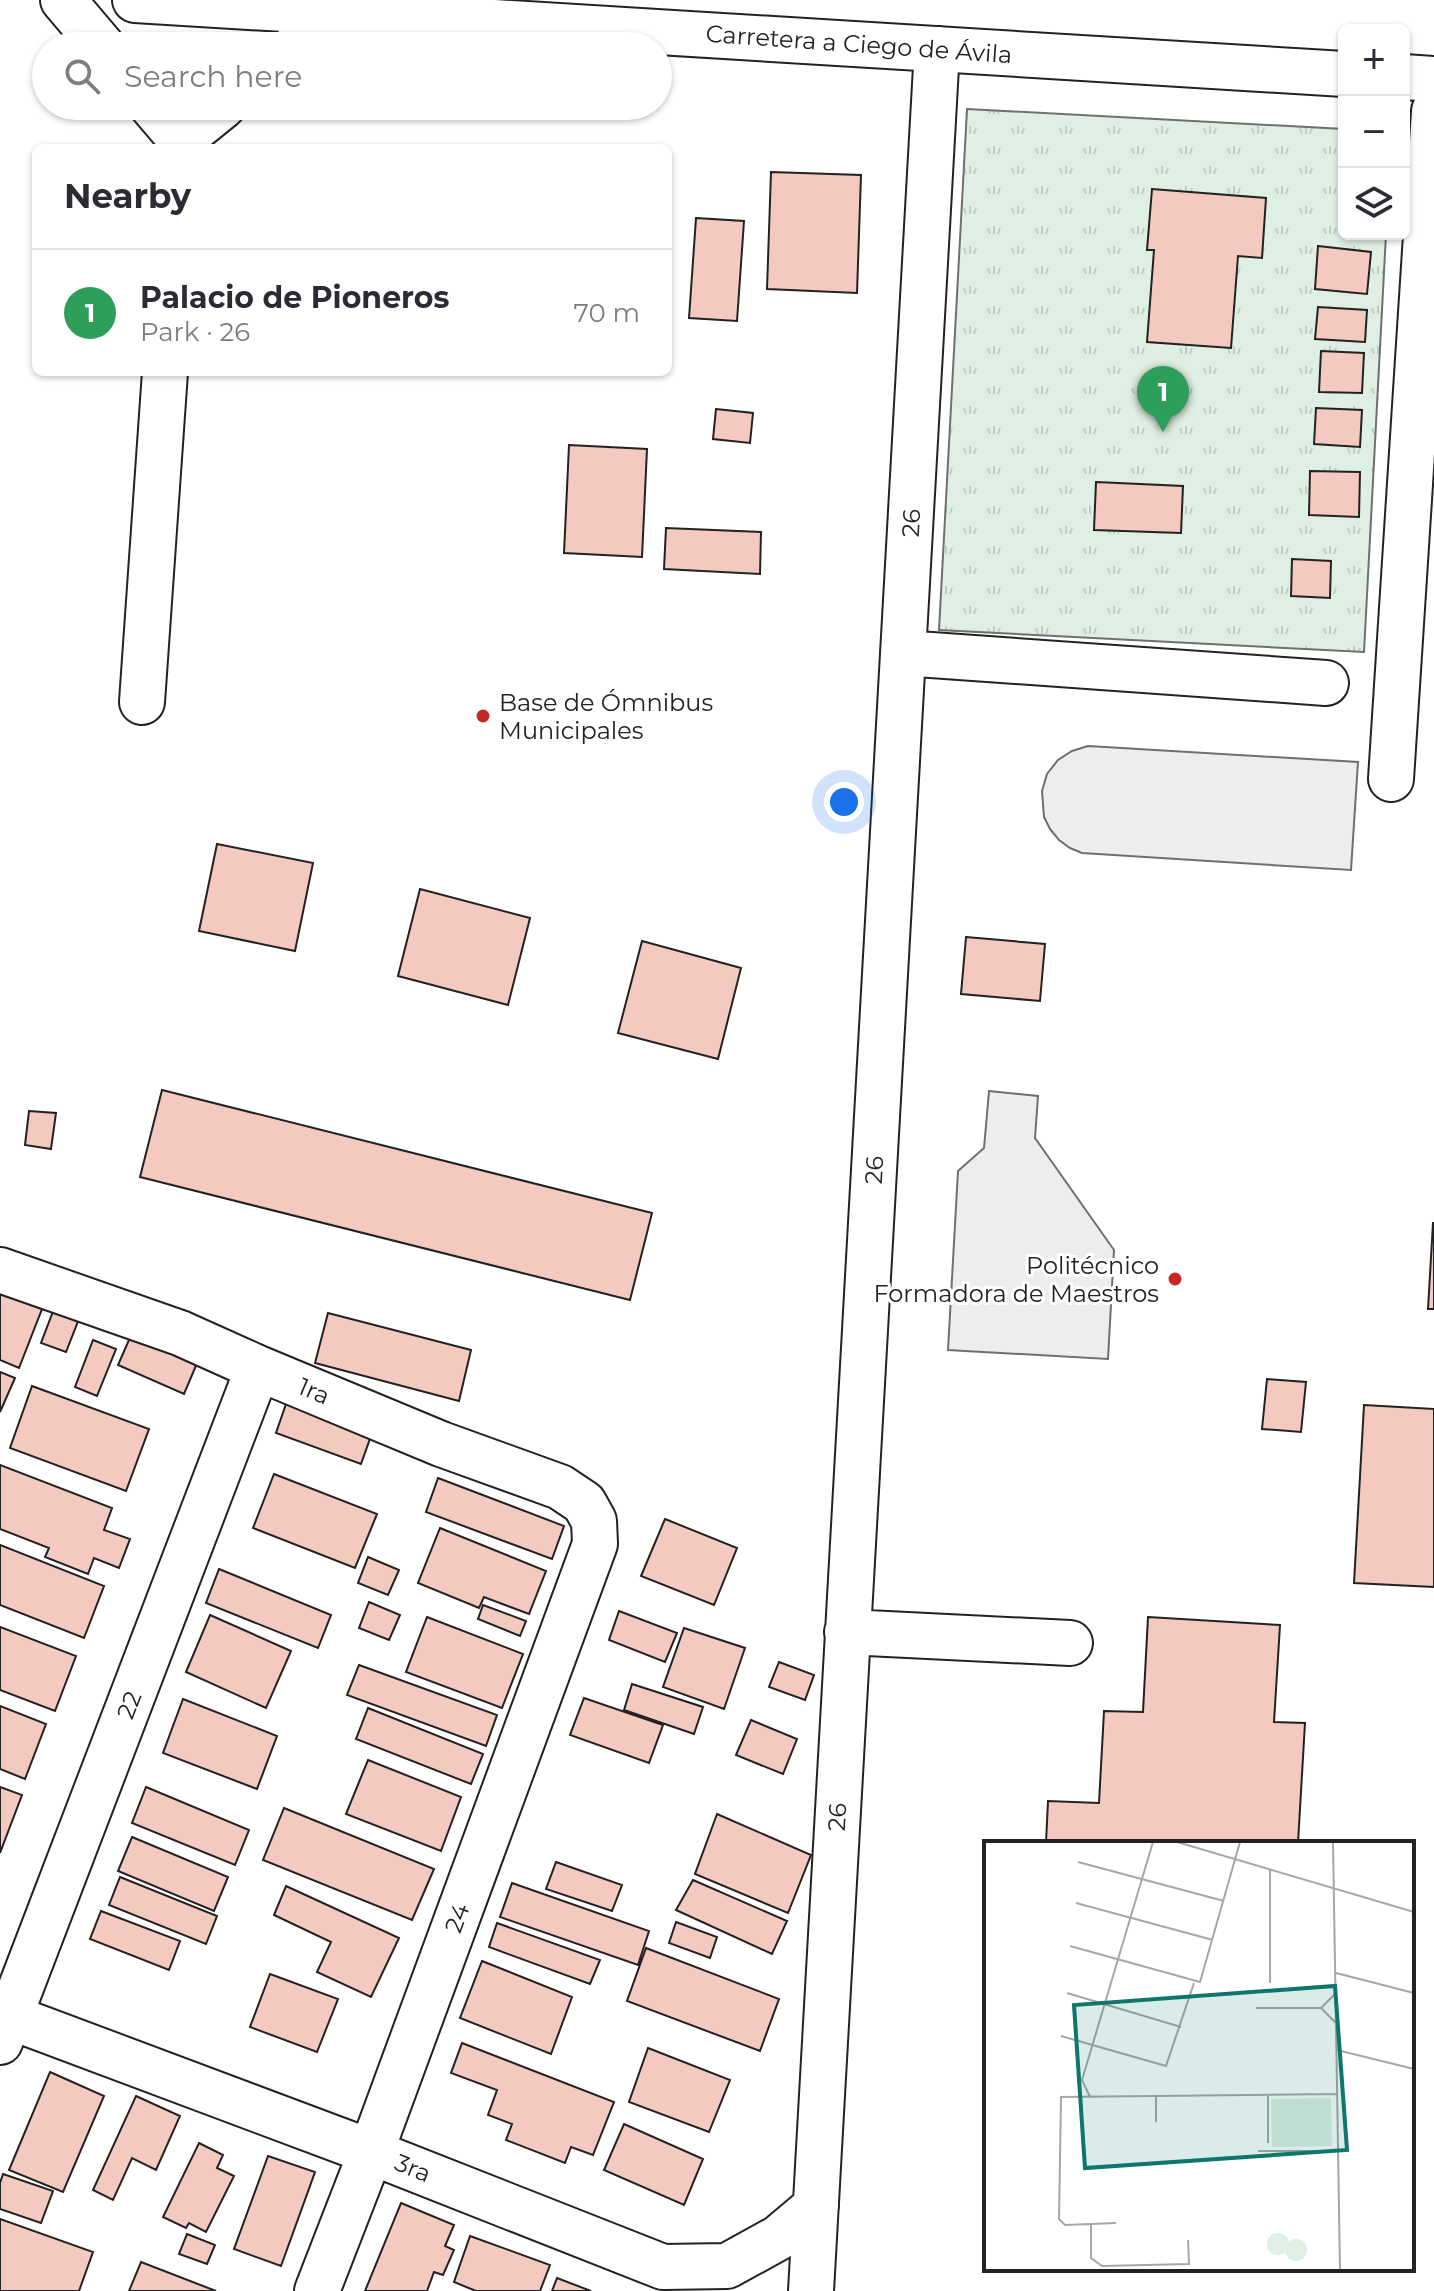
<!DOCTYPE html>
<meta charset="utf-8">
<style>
:root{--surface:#fff;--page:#f2f2f3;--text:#2b2b33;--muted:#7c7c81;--line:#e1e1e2;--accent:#c62828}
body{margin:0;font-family:Montserrat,sans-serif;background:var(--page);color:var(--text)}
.controls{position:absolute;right:24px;top:24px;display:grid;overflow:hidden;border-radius:12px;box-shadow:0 2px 6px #0004}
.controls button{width:72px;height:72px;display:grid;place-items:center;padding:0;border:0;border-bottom:2px solid var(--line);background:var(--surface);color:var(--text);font:40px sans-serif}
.you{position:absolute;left:844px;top:802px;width:28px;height:28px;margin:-20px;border:6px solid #fff;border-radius:50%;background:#1a73e8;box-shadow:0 0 0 12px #1a73e833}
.badge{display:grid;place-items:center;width:52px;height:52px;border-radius:50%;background:var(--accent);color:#fff;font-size:26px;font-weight:700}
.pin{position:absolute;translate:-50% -66px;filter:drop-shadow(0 2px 4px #0008)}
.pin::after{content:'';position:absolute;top:42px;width:28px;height:24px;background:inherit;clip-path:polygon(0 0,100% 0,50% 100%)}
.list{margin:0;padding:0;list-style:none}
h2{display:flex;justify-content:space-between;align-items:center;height:104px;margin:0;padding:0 32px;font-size:34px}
h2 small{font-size:26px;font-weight:400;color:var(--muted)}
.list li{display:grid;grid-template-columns:52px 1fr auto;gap:24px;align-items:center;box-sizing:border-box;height:128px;padding:0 32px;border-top:2px solid var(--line)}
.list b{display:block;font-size:30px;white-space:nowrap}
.list p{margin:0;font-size:26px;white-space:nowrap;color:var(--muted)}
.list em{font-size:26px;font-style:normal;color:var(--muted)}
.icon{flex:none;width:44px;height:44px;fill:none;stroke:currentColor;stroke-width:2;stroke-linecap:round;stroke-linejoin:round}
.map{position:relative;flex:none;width:1434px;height:2291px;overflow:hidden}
.search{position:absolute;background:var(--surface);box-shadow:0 2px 6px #0004;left:32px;top:32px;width:640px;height:88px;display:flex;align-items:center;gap:20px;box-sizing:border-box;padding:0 28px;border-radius:44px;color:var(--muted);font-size:30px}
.panel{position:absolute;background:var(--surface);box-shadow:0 2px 6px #0004;left:32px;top:144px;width:640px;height:232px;border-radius:12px}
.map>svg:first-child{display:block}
</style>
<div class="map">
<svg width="1434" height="2291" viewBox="0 0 1434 2291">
<defs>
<pattern id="park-tufts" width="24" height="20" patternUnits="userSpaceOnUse" patternTransform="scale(2)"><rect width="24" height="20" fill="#e0efe3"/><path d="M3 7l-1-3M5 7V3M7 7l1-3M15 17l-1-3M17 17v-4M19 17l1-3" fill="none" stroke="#c0cdc2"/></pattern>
</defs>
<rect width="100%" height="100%" fill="#fff"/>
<path fill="url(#park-tufts)" stroke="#6f6f6f" stroke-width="2" d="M 967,109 L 1344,129 L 1344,234 L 1386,234 L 1364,652 L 939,630 Z"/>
<path fill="#ededed" stroke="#6f6f6f" stroke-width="2" d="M 1088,746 L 1358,762 L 1351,870 L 1082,853 L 1070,848 L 1059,840 L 1050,829 L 1044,817 L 1042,791 L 1047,774 L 1058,760 L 1072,751 Z
M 989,1091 L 1038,1096 L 1035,1138 L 1114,1250 L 1108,1359 L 948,1350 L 958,1171 L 984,1148 Z"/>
<path fill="#f3c9c0" stroke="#222" stroke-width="2" d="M 771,172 L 861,175 L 857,293 L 767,289 Z
M 1152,189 L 1266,198 L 1262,258 L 1238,256 L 1231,348 L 1147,342 L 1154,250 L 1147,250 Z
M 696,218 L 744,221 L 737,321 L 689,318 Z
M 1318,246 L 1371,252 L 1367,294 L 1315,289 Z
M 1318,307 L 1367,310 L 1365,342 L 1315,339 Z
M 1321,351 L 1364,353 L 1362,393 L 1319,392 Z
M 1316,408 L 1362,410 L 1360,447 L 1314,444 Z
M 716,409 L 753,413 L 750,443 L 713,439 Z
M 569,445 L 647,449 L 642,557 L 564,553 Z
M 1310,471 L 1360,472 L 1359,517 L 1309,515 Z
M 1096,482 L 1183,486 L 1181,533 L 1094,530 Z
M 666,528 L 761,532 L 760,574 L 664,569 Z
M 1292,559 L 1331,561 L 1330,598 L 1291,596 Z
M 217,844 L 313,863 L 295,951 L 199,931 Z
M 420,889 L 530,918 L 508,1005 L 398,976 Z
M 966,937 L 1045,944 L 1040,1001 L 961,994 Z
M 642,941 L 741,968 L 718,1059 L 618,1033 Z
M 162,1090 L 652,1213 L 630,1300 L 140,1177 Z
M 29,1111 L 56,1113 L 51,1149 L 25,1145 Z
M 1433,1223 L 1434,1223 L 1434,1309 L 1428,1309 Z
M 0,1293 L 42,1309 L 19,1368 L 0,1360 Z
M 57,1301 L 82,1311 L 66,1352 L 41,1343 Z
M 328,1313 L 471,1350 L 459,1401 L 315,1363 Z
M 132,1333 L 198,1361 L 184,1394 L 118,1365 Z
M 93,1340 L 116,1349 L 97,1396 L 75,1387 Z
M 0,1372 L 15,1378 L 0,1412 Z
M 1267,1379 L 1306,1382 L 1301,1432 L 1262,1429 Z
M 32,1386 L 149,1429 L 126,1491 L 10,1448 Z
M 287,1401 L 372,1433 L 361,1464 L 276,1433 Z
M 1364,1405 L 1434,1409 L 1434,1587 L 1354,1583 Z
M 0,1465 L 112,1508 L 104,1530 L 130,1539 L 119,1568 L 94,1558 L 88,1574 L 45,1557 L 49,1548 L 0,1529 Z
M 274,1474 L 377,1514 L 355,1568 L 253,1528 Z
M 438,1478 L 564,1526 L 552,1559 L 426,1512 Z
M 665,1519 L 737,1548 L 714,1605 L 641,1576 Z
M 440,1528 L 546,1571 L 529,1614 L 484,1597 L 479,1608 L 418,1583 Z
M 0,1545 L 104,1586 L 84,1638 L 0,1605 Z
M 368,1557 L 399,1570 L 388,1595 L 358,1583 Z
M 219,1569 L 331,1615 L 318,1648 L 206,1603 Z
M 369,1602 L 400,1615 L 389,1640 L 359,1628 Z
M 483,1605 L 526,1621 L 520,1636 L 478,1619 Z
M 619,1611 L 677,1633 L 665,1662 L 609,1640 Z
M 210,1615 L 291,1651 L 266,1708 L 186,1672 Z
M 427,1617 L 523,1654 L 502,1708 L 406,1672 Z
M 1148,1617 L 1280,1625 L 1274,1722 L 1305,1723 L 1298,1843 L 1046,1843 L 1048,1801 L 1099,1803 L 1104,1711 L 1143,1712 Z
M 0,1627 L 76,1656 L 55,1711 L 0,1690 Z
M 684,1628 L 745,1648 L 724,1709 L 663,1687 Z
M 779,1662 L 814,1675 L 805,1700 L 769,1687 Z
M 359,1665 L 497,1715 L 486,1746 L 347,1695 Z
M 632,1684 L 703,1707 L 694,1734 L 624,1710 Z
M 584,1698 L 663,1725 L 649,1763 L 570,1735 Z
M 183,1699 L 277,1736 L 257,1789 L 163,1753 Z
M 0,1706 L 46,1724 L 25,1779 L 0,1769 Z
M 368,1708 L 483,1754 L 471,1784 L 356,1739 Z
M 751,1720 L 797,1739 L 783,1774 L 736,1755 Z
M 368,1760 L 461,1797 L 441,1851 L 346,1814 Z
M 0,1787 L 22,1795 L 0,1853 Z
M 146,1787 L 249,1830 L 235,1865 L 132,1823 Z
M 284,1808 L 434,1869 L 412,1920 L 263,1860 Z
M 717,1814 L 811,1855 L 788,1913 L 695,1874 Z
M 132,1837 L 228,1877 L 214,1911 L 118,1871 Z
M 556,1862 L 622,1885 L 612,1911 L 546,1889 Z
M 120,1877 L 217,1916 L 206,1944 L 109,1905 Z
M 693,1880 L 787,1921 L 772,1954 L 676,1910 Z
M 512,1883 L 649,1931 L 638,1965 L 500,1917 Z
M 286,1886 L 399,1938 L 371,1997 L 317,1972 L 331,1942 L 274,1915 Z
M 101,1911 L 180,1941 L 169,1970 L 90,1939 Z
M 676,1922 L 717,1937 L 710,1958 L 669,1943 Z
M 497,1923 L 600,1960 L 590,1984 L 489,1947 Z
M 646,1948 L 779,1999 L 760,2051 L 627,2001 Z
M 482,1961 L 572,1997 L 551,2054 L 460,2018 Z
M 270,1974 L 338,1999 L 317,2052 L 250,2027 Z
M 462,2043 L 614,2102 L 593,2155 L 571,2147 L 565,2163 L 506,2140 L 512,2124 L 488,2115 L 497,2090 L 451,2073 Z
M 648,2048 L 730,2080 L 709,2132 L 629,2102 Z
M 50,2072 L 104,2096 L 63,2192 L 9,2170 Z
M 136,2096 L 180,2116 L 156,2170 L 132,2158 L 113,2200 L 93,2190 Z
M 624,2124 L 703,2159 L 684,2205 L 604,2170 Z
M 199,2143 L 223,2155 L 217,2168 L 234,2176 L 206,2232 L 189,2223 L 186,2228 L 163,2217 Z
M 268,2156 L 315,2172 L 281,2266 L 234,2249 Z
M 3,2174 L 53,2191 L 41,2223 L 0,2209 L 0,2183 Z
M 401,2203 L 454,2225 L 445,2246 L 454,2250 L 443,2275 L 434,2272 L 427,2291 L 365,2291 Z
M 0,2219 L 93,2252 L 79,2291 L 0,2291 Z
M 187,2234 L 215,2245 L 207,2264 L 179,2254 Z
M 470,2236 L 550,2265 L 540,2291 L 476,2291 L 454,2282 Z
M 141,2262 L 216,2291 L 129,2291 Z
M 557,2278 L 591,2291 L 552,2291 Z"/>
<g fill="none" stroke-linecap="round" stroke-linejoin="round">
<defs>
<path id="minor" d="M 63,0 L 102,46
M 295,46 L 335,12
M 152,106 L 181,140 L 223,106
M 903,653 L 1326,683
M 142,702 L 165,372
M 1391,779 L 1434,111
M 0,1270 L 180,1333 L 258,1368 L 441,1444 L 560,1487 L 584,1503 L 594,1521 L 595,1544 L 371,2152 L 317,2291
M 847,1632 L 1070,1643
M 0,2013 L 371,2152 L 663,2267 L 727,2266 L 778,2238 L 816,2206
M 0,2042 L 258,1368
M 811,2291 L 937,49"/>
<path id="major" d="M 135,0 L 1344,74
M 1404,77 L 1434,79"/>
</defs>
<use href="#minor" stroke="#222" stroke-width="48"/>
<use href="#major" stroke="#222" stroke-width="48"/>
<use href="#minor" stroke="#fff" stroke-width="44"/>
<use href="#major" stroke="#fff" stroke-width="44"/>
</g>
<g fill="#c62828" stroke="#fff" stroke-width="3">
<circle cx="483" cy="716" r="8"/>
<circle cx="1175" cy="1279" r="8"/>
</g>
<g text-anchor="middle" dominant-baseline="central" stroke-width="6" stroke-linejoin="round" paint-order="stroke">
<g font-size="24" fill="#222" stroke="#fff">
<text transform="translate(859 44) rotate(4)">Carretera a Ciego de Ávila</text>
<text transform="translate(911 523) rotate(-87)">26</text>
<text transform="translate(874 1170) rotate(-87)">26</text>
<text transform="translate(314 1391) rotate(23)">1ra</text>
<text transform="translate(129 1705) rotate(-69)">22</text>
<text transform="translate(837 1817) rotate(-87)">26</text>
<text transform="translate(457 1918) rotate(-70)">24</text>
<text transform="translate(413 2168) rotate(22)">3ra</text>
</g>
<g font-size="24" fill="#222" stroke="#fff" text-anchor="start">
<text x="499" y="702">Base de Ómnibus<tspan x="499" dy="28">Municipales</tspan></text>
<text x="1159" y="1265" text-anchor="end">Politécnico<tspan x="1159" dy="28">Formadora de Maestros</tspan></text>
</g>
</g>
<g transform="translate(984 1841)">
<rect width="430" height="430" fill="#fff"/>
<path d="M 347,257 L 348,305 L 288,306 L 287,258 Z" fill="#e0efe3"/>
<path d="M283 403a11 11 0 1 1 22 0a11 11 0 1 1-22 0ZM301 409a11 11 0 1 1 22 0a11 11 0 1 1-22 0Z" fill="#e0efe3"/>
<path fill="none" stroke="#a7a7a7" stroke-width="2" d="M 193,1 L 430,71M 349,1 L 356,429M 94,21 L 240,60M 92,62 L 229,99M 86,105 L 216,141 L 256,1M 352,132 L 430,152M 286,142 L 286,28M 83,152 L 197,186M 352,152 L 337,167 L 353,183M 272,167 L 337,167M 77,195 L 182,225 L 210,142M 353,209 L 430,228M 284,254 L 284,302M 172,255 L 172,281M 106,256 L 98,239 L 169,1M 274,310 L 354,310M 132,382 L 81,384 L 75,378 L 77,256 L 353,253M 107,383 L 107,417 L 118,425 L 205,423 L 204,399"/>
<path fill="#0f766e" fill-opacity="0.15" stroke="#0f766e" stroke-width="4" d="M 351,145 L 363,309 L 101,327 L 90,164 Z"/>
<rect width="430" height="430" fill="none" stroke="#222" stroke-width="4"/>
</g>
</svg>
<div class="controls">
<button>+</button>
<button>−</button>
<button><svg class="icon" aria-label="layers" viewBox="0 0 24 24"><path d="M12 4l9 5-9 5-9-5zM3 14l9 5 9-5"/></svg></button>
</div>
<div class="you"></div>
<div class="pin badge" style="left:1163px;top:432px;background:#2e9e5b">1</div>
<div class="search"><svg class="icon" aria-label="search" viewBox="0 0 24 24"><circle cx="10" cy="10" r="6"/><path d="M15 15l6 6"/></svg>Search here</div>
<section class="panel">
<h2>Nearby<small></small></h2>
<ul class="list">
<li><span class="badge" style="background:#2e9e5b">1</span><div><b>Palacio de Pioneros</b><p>Park · 26</p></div><em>70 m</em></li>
</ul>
</section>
</div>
